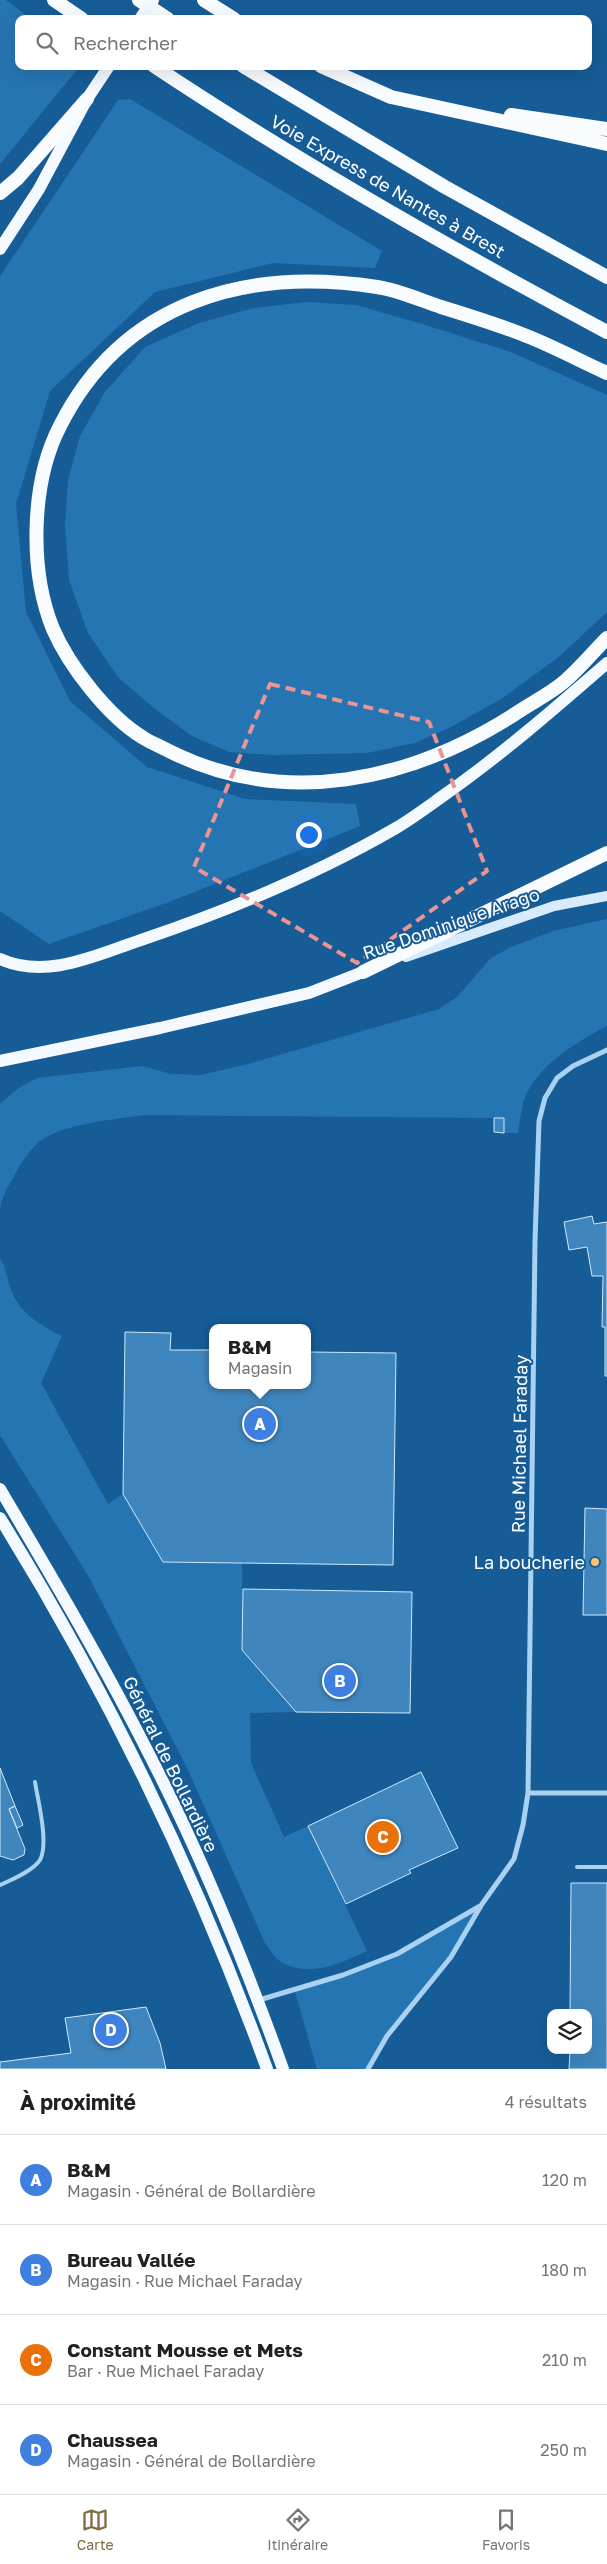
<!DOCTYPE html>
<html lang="fr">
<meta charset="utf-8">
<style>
:root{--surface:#fff;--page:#f2f2f2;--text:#202124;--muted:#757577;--line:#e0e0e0;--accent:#846a43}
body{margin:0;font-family:"Golos Text",sans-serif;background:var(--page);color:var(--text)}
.controls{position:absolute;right:15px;bottom:15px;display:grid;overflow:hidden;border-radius:10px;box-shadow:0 5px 20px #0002}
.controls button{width:45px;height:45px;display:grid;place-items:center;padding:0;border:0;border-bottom:1px solid var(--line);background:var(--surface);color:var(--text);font:25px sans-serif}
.you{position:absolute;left:308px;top:834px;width:18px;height:18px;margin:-12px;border:4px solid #fff;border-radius:50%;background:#1a73e8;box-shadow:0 0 0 8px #1a73e833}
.badge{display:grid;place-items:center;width:32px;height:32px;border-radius:50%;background:var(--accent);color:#fff;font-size:16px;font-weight:700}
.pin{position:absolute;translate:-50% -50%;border:2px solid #fff;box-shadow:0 1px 5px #0006}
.popup{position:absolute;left:209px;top:1324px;width:102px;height:65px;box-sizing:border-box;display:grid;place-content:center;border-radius:10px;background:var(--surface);filter:drop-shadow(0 1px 4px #0005);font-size:16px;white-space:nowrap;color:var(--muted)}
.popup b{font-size:19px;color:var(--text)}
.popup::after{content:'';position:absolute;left:50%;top:100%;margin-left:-10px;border:10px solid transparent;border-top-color:var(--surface)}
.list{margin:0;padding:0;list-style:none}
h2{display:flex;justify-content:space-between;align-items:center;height:65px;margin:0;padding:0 20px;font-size:21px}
h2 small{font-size:16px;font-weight:400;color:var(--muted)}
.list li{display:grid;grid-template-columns:32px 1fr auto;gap:15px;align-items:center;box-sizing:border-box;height:90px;padding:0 20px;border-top:1px solid var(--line)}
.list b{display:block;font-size:19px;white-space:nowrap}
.list p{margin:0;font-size:16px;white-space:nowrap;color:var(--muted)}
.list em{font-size:16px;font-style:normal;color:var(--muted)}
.icon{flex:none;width:28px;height:28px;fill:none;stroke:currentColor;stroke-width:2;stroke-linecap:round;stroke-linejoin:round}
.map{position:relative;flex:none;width:607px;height:2069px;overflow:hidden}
.search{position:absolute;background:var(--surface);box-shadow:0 5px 20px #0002;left:15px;right:15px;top:15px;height:55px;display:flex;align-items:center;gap:12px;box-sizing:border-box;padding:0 18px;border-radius:10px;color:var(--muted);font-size:19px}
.sheet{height:425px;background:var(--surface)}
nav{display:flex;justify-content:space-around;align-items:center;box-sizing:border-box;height:70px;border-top:1px solid var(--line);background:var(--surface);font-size:14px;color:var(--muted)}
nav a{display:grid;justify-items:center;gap:2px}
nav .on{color:var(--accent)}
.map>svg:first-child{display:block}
</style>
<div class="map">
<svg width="607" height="2069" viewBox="0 0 607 2069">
<rect width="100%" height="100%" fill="#165c97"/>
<path fill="#2675b3" d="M 0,0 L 6,0 L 31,19 L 19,19 L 19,66 L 80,66 L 0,164 Z
M 130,99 L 382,251 L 375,268 L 273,263 L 155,292 L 50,391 L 16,504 L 26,612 L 70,701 L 147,767 L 245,799 L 356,804 L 360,826 L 169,902 L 49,944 L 0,911 L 0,276 L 118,100 Z
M 306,302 L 356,305 L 422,324 L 511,352 L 607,395 L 607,612 L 560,656 L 501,699 L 451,727 L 415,743 L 367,753 L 272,755 L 229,752 L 192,736 L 155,709 L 118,677 L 88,633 L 69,580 L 65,525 L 68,480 L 80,436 L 105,392 L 145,347 L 199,323 L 253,308 Z
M 607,919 L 607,1026 C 577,1042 541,1063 526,1095 C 521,1106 520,1122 518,1133 L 504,1133 L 504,1119 L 494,1118 L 144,1115 C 116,1119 63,1124 40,1141 C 30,1149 19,1166 13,1178 C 7,1188 2,1197 0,1209 L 0,1104 L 20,1087 L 37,1078 L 143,1066 L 170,1074 L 201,1075 L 248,1064 L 439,1009 L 457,997 L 491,958 L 509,948 L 553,931 Z
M 0,1258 C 5,1265 7,1278 10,1287 C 19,1313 38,1324 62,1336 L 41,1383 L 108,1504 L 123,1494 L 163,1562 L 242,1563 L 242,1650 L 296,1712 L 250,1713 L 251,1763 L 284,1837 L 308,1826 L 367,1951 C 340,1963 312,1978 283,1963 C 276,1960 270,1949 265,1943 L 188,1770 L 89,1577 L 0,1435 Z
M 482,1904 L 451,1957 L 387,2036 L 368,2069 L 317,2069 L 294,1988 L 343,1975 L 397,1954 Z"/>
<path fill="#3f86be" stroke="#d0e9fc" d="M 494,1118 L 504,1118 L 504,1133 L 494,1132 Z
M 592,1216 L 594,1224 L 607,1222 L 607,1376 L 605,1376 L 605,1327 L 602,1327 L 603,1276 L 592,1276 L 587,1247 L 569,1250 L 564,1222 Z
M 125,1332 L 171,1333 L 170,1350 L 212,1350 L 212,1385 L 308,1385 L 308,1352 L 396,1353 L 393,1565 L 163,1562 L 123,1494 Z
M 585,1508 L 607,1509 L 607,1615 L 583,1615 Z
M 243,1589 L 412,1592 L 410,1713 L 296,1712 L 242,1650 Z
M 0,1768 L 15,1806 L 9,1809 L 25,1849 L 24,1855 L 13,1860 L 0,1856 Z
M 421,1772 L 458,1848 L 409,1870 L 411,1873 L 346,1904 L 308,1826 Z
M 15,1806 L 23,1825 L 17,1828 L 9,1809 Z
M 571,1883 L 607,1883 L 607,2069 L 569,2069 L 570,2050 L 588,2050 L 588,2013 L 570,2013 Z
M 146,2007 L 160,2043 L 166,2069 L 0,2069 L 0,2062 L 71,2053 L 65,2018 Z"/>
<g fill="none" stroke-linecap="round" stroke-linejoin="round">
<path stroke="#a9d1f1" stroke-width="4" d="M 577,1867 L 607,1867
M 0,1885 C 11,1880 33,1871 40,1860 C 49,1843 38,1801 35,1782"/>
<path stroke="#a9d1f1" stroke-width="5" d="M 528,1793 L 607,1793
M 259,2000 L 343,1975 L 397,1954 L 480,1906
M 368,2069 L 387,2036 L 451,1957 L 482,1904 L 514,1859 L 523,1825 L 528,1793 L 535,1241 L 539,1121 L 545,1098 L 557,1078 L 573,1066 L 607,1050"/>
<path stroke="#d7ebfc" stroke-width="10" d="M 406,957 L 554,906 L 607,896"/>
<path stroke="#f3f9ff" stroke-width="12" d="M 0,249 L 39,189 L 87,99 L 109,66
M 0,959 C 47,980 96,955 141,940 C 230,910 315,875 396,828 C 411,819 426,808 440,798 C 499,757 553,710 607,663
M 0,1061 L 160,1028 L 309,993 L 363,972
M 0,1489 C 52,1577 104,1665 150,1756 C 202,1857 245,1963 283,2069
M 0,1518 C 108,1692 197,1876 267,2069"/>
<path stroke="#f9fcff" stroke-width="14" d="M 54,0 L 82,19
M 139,0 L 168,19
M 204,0 L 234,19
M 154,66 C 300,163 453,250 607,332
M 243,66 L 445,187 L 607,277
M 321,66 L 391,97 L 607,144
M 511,115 L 607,129
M 0,193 L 18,178 L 87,99
M 607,373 C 578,360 549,344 519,333 C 493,323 467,315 441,307 C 420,300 398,290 377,287 C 246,267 123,301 60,426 C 31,482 29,570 53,629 C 69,666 108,716 142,737 C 151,743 160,746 169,751 C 285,809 410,781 515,714 C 531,703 550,694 565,681 C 580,668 593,652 607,638
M 363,972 L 607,853"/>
<path stroke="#f3f9ff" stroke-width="12" d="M 140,19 L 153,0"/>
</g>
<path fill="none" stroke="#ea9494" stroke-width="4" stroke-dasharray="10 6" stroke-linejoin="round" d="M 270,684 L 429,722 L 487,871 L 357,963 L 194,867 Z"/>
<circle fill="#ffc369" stroke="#165c97" stroke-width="2" cx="595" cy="1562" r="5"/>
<g text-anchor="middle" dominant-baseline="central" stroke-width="4" stroke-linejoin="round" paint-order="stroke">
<g font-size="18" fill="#fff" stroke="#165c97">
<text transform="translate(388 186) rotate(30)">Voie Express de Nantes à Brest</text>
<text transform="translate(451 923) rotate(-19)">Rue Dominique Arago</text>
<text transform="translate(519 1444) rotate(-89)">Rue Michael Faraday</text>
<text transform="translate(171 1764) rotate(64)">Général de Bollardière</text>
</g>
<g font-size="18" fill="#fff" stroke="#165c97" text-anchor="end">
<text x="585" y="1562">La boucherie</text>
</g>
</g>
</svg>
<div class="controls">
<button><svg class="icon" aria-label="layers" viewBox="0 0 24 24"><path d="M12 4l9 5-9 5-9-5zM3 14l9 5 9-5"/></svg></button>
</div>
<div class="you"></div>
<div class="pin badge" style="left:260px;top:1424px;background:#3f7fe0">A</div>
<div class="popup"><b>B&amp;M</b>Magasin</div>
<div class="pin badge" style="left:340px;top:1681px;background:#3f7fe0">B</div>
<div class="pin badge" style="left:383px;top:1837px;background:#e8710a">C</div>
<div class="pin badge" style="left:111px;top:2030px;background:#3f7fe0">D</div>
<div class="search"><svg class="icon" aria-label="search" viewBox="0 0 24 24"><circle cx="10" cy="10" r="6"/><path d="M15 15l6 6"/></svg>Rechercher</div>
</div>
<section class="sheet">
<h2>À proximité<small>4 résultats</small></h2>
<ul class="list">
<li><span class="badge" style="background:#3f7fe0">A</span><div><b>B&amp;M</b><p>Magasin · Général de Bollardière</p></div><em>120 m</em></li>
<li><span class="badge" style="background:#3f7fe0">B</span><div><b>Bureau Vallée</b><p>Magasin · Rue Michael Faraday</p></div><em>180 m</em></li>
<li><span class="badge" style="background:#e8710a">C</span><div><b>Constant Mousse et Mets</b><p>Bar · Rue Michael Faraday</p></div><em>210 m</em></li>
<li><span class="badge" style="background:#3f7fe0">D</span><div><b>Chaussea</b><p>Magasin · Général de Bollardière</p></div><em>250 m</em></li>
</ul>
</section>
<nav>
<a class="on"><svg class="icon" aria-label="map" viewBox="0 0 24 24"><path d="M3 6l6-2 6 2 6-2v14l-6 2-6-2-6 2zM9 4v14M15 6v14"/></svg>Carte</a>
<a><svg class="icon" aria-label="directions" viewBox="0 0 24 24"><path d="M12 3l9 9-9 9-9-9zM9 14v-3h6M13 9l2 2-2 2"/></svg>Itinéraire</a>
<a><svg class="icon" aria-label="saved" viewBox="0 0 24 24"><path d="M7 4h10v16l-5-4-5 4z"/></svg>Favoris</a>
</nav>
